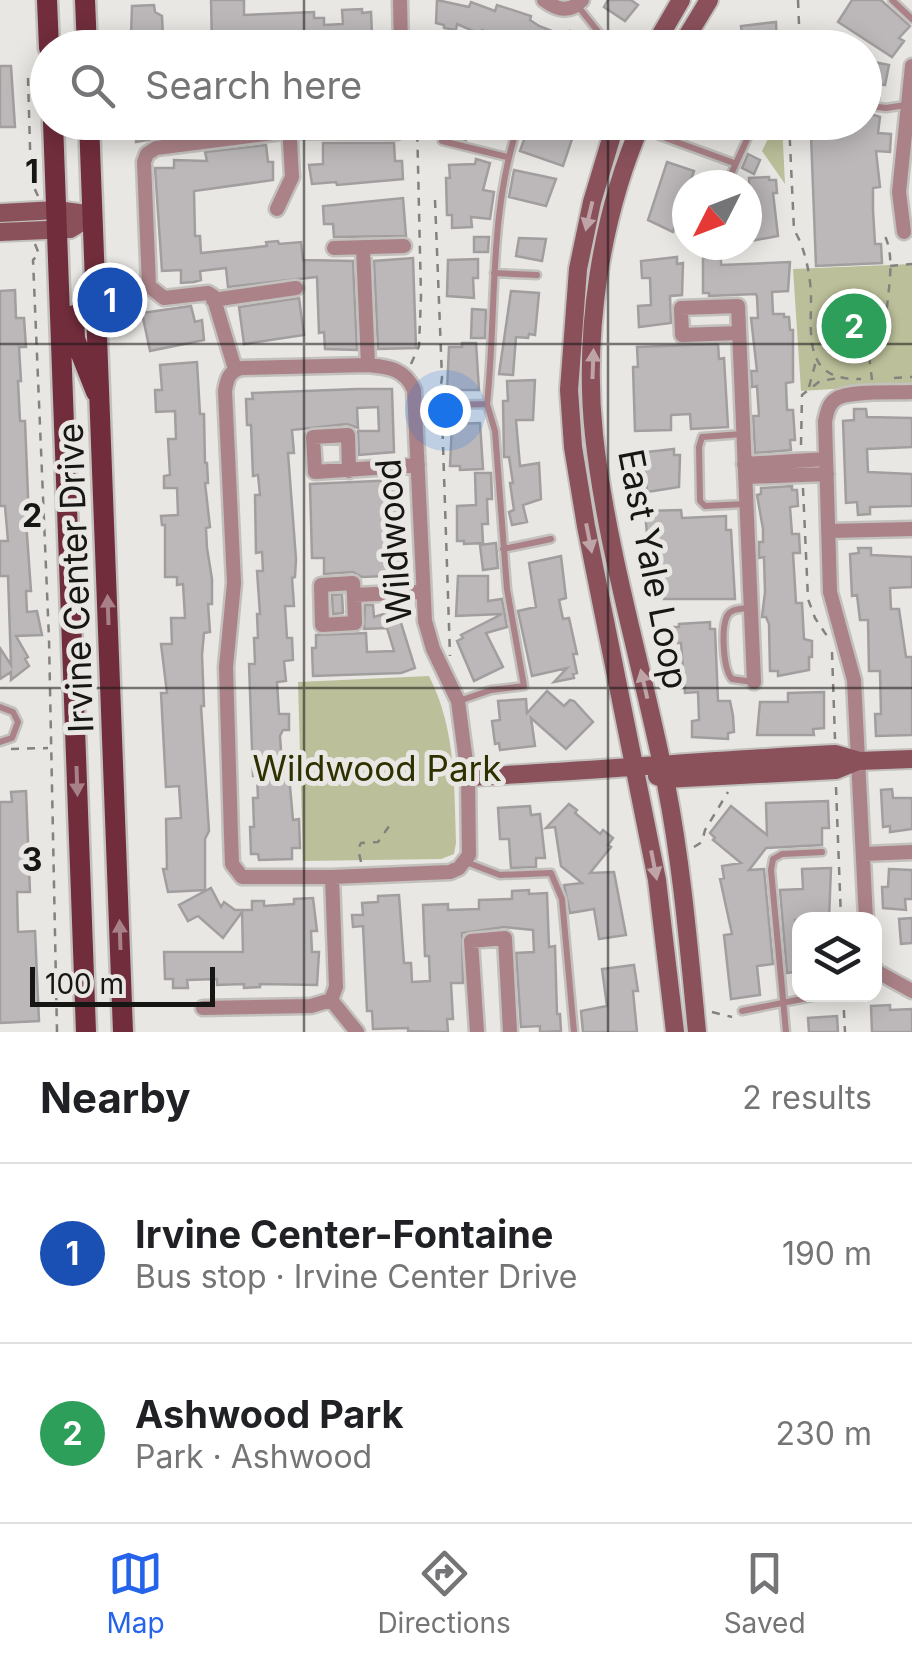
<!DOCTYPE html>
<meta charset="utf-8">
<style>
:root{--surface:#fff;--page:#f2f2f2;--text:#202124;--muted:#757577;--line:#e0e0e0;--accent:#2563eb}
body{margin:0;font-family:Inter,sans-serif;background:var(--page);color:var(--text)}
.controls{position:absolute;right:30px;bottom:30px;display:grid;overflow:hidden;border-radius:20px;box-shadow:0 5px 25px #0003}
.controls button{width:90px;height:90px;display:grid;place-items:center;padding:0;border:0;border-bottom:2px solid var(--line);background:var(--surface);color:var(--text);font:50px sans-serif}
.compass{position:absolute;left:672px;top:170px;width:90px;height:90px;border-radius:50%;background:var(--surface);box-shadow:0 5px 25px #0003;rotate:228deg}
.scale{position:absolute;left:30px;bottom:25px;width:185px;box-sizing:border-box;padding-left:10px;border:5px solid #161615;border-top:0;font-size:28px;line-height:35px;white-space:nowrap;color:#161615;-webkit-text-stroke:8px #e9e7e3;paint-order:stroke}
.you{position:absolute;left:445px;top:410px;width:35px;height:35px;margin:-25px;border:8px solid #fff;border-radius:50%;background:#1a73e8;box-shadow:0 0 0 15px #1a73e833}
.badge{display:grid;place-items:center;width:65px;height:65px;border-radius:50%;background:var(--accent);color:#fff;font-size:32px;font-weight:700}
.pin{position:absolute;translate:-50% -50%;border:5px solid #fff;box-shadow:0 2px 10px #0006}
.list{margin:0;padding:0;list-style:none}
h2{display:flex;justify-content:space-between;align-items:center;height:130px;margin:0;padding:0 40px;font-size:42px}
h2 small{font-size:32px;font-weight:400;color:var(--muted)}
.list li{display:grid;grid-template-columns:65px 1fr auto;gap:30px;align-items:center;box-sizing:border-box;height:180px;padding:0 40px;border-top:2px solid var(--line)}
.list b{display:block;font-size:38px;white-space:nowrap}
.list p{margin:0;font-size:32px;white-space:nowrap;color:var(--muted)}
.list em{font-size:32px;font-style:normal;color:var(--muted)}
.icon{flex:none;width:55px;height:55px;fill:none;stroke:currentColor;stroke-width:2;stroke-linecap:round;stroke-linejoin:round}
.map{position:relative;flex:none;width:912px;height:1032px;overflow:hidden}
.search{position:absolute;background:var(--surface);box-shadow:0 5px 25px #0003;left:30px;right:30px;top:30px;height:110px;display:flex;align-items:center;gap:25px;box-sizing:border-box;padding:0 35px;border-radius:55px;color:var(--muted);font-size:38px}
.sheet{height:490px;background:var(--surface)}
nav{display:flex;justify-content:space-around;align-items:center;box-sizing:border-box;height:140px;border-top:2px solid var(--line);background:var(--surface);font-size:28px;color:var(--muted)}
nav a{display:grid;justify-items:center;gap:5px}
nav .on{color:var(--accent)}
.map>svg:first-child{display:block}
</style>
<div class="map">
<svg width="912" height="1032" viewBox="0 0 912 1032">
<rect width="100%" height="100%" fill="#e9e7e3"/>
<path fill="#bcc09a" d="M 776,123 L 782,123 L 785,184 L 762,151 Z
M 912,264 L 912,384 L 801,391 L 793,269 Z
M 429,676 C 456,729 454,784 456,843 L 454,854 L 441,859 L 303,861 L 298,682 Z"/>
<path fill="#bcb8b9" stroke="#a29e9f" stroke-width="2.5" d="M 211,0 L 244,0 L 244,15 L 314,12 L 314,18 L 324,18 L 324,25 L 343,24 L 342,10 L 362,9 L 362,13 L 371,12 L 372,34 L 366,34 L 367,41 L 340,42 L 340,37 L 318,37 L 319,44 L 220,48 L 212,46 Z
M 437,0 L 469,7 L 471,2 L 495,11 L 497,5 L 531,16 L 530,20 L 539,26 L 567,37 L 570,31 L 579,35 L 577,39 L 597,48 L 526,48 L 482,30 L 480,34 L 457,24 L 456,30 L 444,28 L 444,25 L 436,23 Z
M 608,0 L 631,0 L 638,5 L 625,21 L 604,7 Z
M 852,0 L 881,0 L 910,26 L 899,38 L 904,41 L 892,57 L 838,22 Z
M 154,5 L 155,12 L 162,16 L 163,37 L 156,39 L 156,44 L 134,45 L 134,36 L 131,36 L 132,6 Z
M 776,22 L 777,48 L 738,48 L 738,33 L 742,33 L 741,26 Z
M 864,60 L 889,65 L 885,85 L 881,84 L 879,100 L 864,98 Z
M 0,66 L 11,66 L 15,127 L 0,127 Z
M 864,112 L 880,117 L 878,133 L 891,134 L 890,152 L 876,151 L 880,187 L 873,188 L 873,210 L 875,244 L 881,244 L 882,263 L 816,266 L 811,135 L 820,135 L 820,130 L 841,131 L 846,122 L 864,122 Z
M 151,122 L 182,122 L 182,128 L 195,125 L 196,132 L 136,142 L 136,131 L 150,130 Z
M 444,122 L 470,122 L 466,140 L 441,134 Z
M 548,122 L 575,130 L 563,166 L 520,151 L 529,125 L 546,130 Z
M 677,122 L 715,122 L 707,138 Z
M 323,143 L 394,143 L 395,161 L 402,161 L 403,179 L 337,185 L 336,182 L 312,184 L 309,165 L 323,164 Z
M 266,145 L 268,162 L 273,162 L 273,180 L 194,191 L 195,236 L 200,236 L 201,253 L 267,246 L 266,242 L 278,241 L 279,244 L 301,242 L 303,260 L 353,261 L 357,350 L 325,349 L 324,332 L 319,333 L 317,277 L 228,287 L 226,268 L 200,271 L 201,280 L 194,282 L 181,283 L 181,270 L 162,271 L 155,168 L 174,168 L 174,160 L 207,161 L 205,152 Z
M 748,154 L 760,160 L 754,174 L 742,168 Z
M 476,159 L 490,163 L 483,190 L 494,192 L 490,219 L 471,217 L 472,227 L 452,228 L 452,215 L 447,215 L 446,178 L 450,178 L 449,165 L 475,164 Z
M 667,162 L 694,171 L 673,232 L 648,220 Z
M 514,170 L 556,179 L 546,206 L 509,197 Z
M 769,177 L 769,180 L 776,180 L 777,193 L 773,193 L 778,236 L 751,241 L 749,178 Z
M 403,198 L 406,236 L 334,237 L 333,224 L 324,224 L 323,206 Z
M 474,237 L 489,237 L 488,252 L 474,252 Z
M 519,238 L 546,239 L 542,261 L 516,256 Z
M 677,257 L 677,264 L 683,263 L 682,295 L 670,296 L 671,323 L 639,327 L 638,306 L 651,305 L 650,278 L 642,278 L 641,261 Z
M 721,257 L 721,265 L 790,262 L 788,291 L 772,292 L 773,314 L 784,314 L 784,317 L 789,317 L 790,330 L 793,330 L 793,382 L 786,383 L 787,410 L 793,410 L 795,440 L 790,440 L 791,450 L 755,453 L 753,416 L 759,416 L 757,386 L 752,387 L 751,371 L 757,371 L 751,318 L 758,318 L 757,297 L 756,294 L 709,296 L 709,293 L 703,293 L 703,258 Z
M 413,258 L 416,348 L 378,349 L 374,261 Z
M 478,259 L 478,278 L 473,278 L 474,298 L 447,296 L 448,260 Z
M 15,290 L 16,318 L 24,318 L 26,347 L 19,347 L 21,381 L 18,381 L 20,421 L 25,421 L 29,521 L 26,521 L 31,591 L 26,591 L 27,612 L 37,611 L 42,635 L 16,636 L 28,657 L 25,659 L 29,666 L 11,680 L 11,672 L 0,679 L 0,648 L 11,665 L 8,576 L 0,576 L 0,541 L 8,541 L 5,506 L 0,506 L 0,291 Z
M 511,291 L 539,293 L 535,335 L 529,334 L 528,338 L 516,337 L 513,375 L 499,374 Z
M 299,298 L 304,335 L 244,344 L 239,307 Z
M 191,306 L 195,322 L 202,320 L 204,340 L 150,351 L 142,313 Z
M 472,309 L 486,310 L 485,338 L 471,338 Z
M 462,343 L 476,343 L 479,390 L 447,390 L 449,347 L 462,347 Z
M 718,344 L 719,359 L 724,358 L 728,427 L 691,429 L 690,414 L 671,415 L 671,430 L 635,431 L 633,367 L 638,367 L 637,347 Z
M 197,362 L 200,414 L 204,414 L 205,463 L 207,463 L 208,483 L 205,483 L 210,527 L 206,528 L 207,548 L 212,579 L 212,604 L 208,604 L 210,632 L 204,633 L 202,655 L 204,706 L 201,706 L 209,831 L 205,839 L 205,890 L 168,892 L 163,869 L 167,869 L 166,819 L 181,818 L 179,786 L 166,787 L 161,693 L 167,693 L 161,644 L 172,644 L 171,618 L 185,618 L 183,584 L 177,585 L 177,577 L 165,577 L 165,525 L 162,525 L 161,516 L 178,515 L 177,488 L 164,488 L 164,476 L 170,475 L 168,439 L 176,439 L 175,411 L 156,412 L 155,390 L 162,390 L 160,365 Z
M 535,380 L 533,420 L 516,420 L 520,466 L 539,463 L 541,499 L 523,505 L 527,522 L 512,525 L 509,512 L 514,510 L 510,483 L 513,483 L 509,457 L 504,457 L 503,401 L 508,401 L 507,381 Z
M 357,389 L 392,389 L 394,452 L 359,455 L 358,431 L 379,431 L 378,407 L 357,408 L 358,428 L 347,424 L 292,430 L 294,453 L 288,453 L 296,559 L 295,577 L 292,578 L 294,606 L 285,606 L 287,638 L 292,638 L 293,660 L 284,661 L 286,681 L 277,682 L 279,714 L 289,714 L 289,730 L 283,730 L 280,736 L 282,765 L 288,764 L 293,820 L 299,819 L 300,848 L 292,848 L 292,859 L 259,860 L 258,854 L 251,854 L 250,827 L 254,827 L 253,798 L 258,798 L 257,776 L 253,776 L 249,664 L 255,664 L 254,638 L 258,638 L 257,614 L 260,614 L 257,571 L 263,571 L 262,552 L 256,553 L 255,495 L 260,495 L 258,475 L 253,476 L 251,425 L 247,425 L 246,399 L 253,399 L 252,393 Z
M 854,409 L 866,409 L 867,417 L 912,418 L 912,447 L 867,449 L 868,472 L 912,474 L 912,506 L 870,507 L 870,514 L 858,515 L 857,502 L 846,503 L 843,421 L 854,420 Z
M 480,423 L 483,469 L 460,470 L 460,466 L 450,466 L 452,424 Z
M 674,449 L 674,455 L 680,455 L 679,487 L 647,492 L 645,470 L 638,470 L 637,453 Z
M 475,473 L 491,473 L 492,499 L 487,499 L 488,524 L 482,524 L 483,543 L 464,544 L 464,541 L 457,541 L 457,506 L 476,505 Z
M 397,480 L 401,582 L 386,583 L 385,576 L 362,577 L 353,572 L 324,574 L 324,558 L 312,558 L 310,484 Z
M 792,486 L 792,490 L 797,490 L 798,506 L 790,507 L 792,534 L 799,534 L 800,553 L 793,553 L 796,603 L 802,603 L 804,639 L 812,641 L 812,657 L 809,657 L 809,670 L 778,676 L 778,671 L 770,671 L 769,624 L 766,617 L 762,617 L 765,592 L 764,557 L 759,558 L 759,542 L 763,542 L 763,529 L 757,495 L 761,494 L 761,488 Z
M 681,510 L 682,518 L 726,516 L 726,530 L 731,530 L 735,599 L 664,599 L 663,586 L 659,586 L 657,546 L 648,546 L 645,511 Z
M 496,543 L 498,568 L 483,570 L 480,545 Z
M 858,548 L 871,548 L 871,555 L 912,557 L 912,587 L 890,588 L 891,609 L 899,609 L 906,657 L 912,657 L 912,735 L 876,736 L 875,714 L 881,714 L 880,671 L 869,671 L 868,620 L 860,620 L 857,595 L 852,596 L 850,554 L 859,553 Z
M 561,556 L 566,598 L 559,600 L 563,619 L 569,618 L 577,654 L 573,654 L 577,673 L 573,674 L 574,678 L 554,682 L 567,668 L 532,676 L 518,611 L 536,607 L 529,563 Z
M 458,576 L 488,576 L 488,601 L 502,599 L 507,627 L 486,633 L 503,667 L 474,681 L 457,641 L 463,638 L 461,635 L 502,614 L 456,616 Z
M 342,594 L 343,613 L 333,614 L 332,595 Z
M 365,605 L 373,605 L 374,617 L 397,610 L 415,668 L 401,673 L 313,676 L 312,648 L 316,648 L 316,635 L 366,633 L 367,652 L 394,651 L 387,628 L 364,629 Z
M 710,622 L 710,629 L 715,629 L 718,701 L 730,701 L 733,716 L 734,732 L 728,733 L 728,739 L 692,737 L 692,721 L 699,720 L 698,692 L 685,693 L 681,643 L 674,643 L 674,627 L 679,627 L 679,624 Z
M 547,691 L 564,706 L 570,700 L 574,701 L 593,722 L 566,749 L 531,718 L 535,746 L 500,750 L 499,743 L 495,744 L 492,721 L 500,720 L 498,701 L 526,699 L 527,713 Z
M 824,692 L 824,728 L 813,729 L 814,735 L 757,735 L 760,702 L 788,702 L 788,693 Z
M 892,789 L 893,798 L 912,798 L 912,829 L 890,832 L 890,826 L 883,827 L 881,790 Z
M 26,791 L 30,892 L 17,892 L 18,932 L 35,931 L 39,1021 L 0,1023 L 0,802 L 12,802 L 11,792 Z
M 828,801 L 829,828 L 822,828 L 822,845 L 766,848 L 749,870 L 764,869 L 773,964 L 757,966 L 760,995 L 731,999 L 724,935 L 732,934 L 720,879 L 724,878 L 722,866 L 741,863 L 713,840 L 715,838 L 710,833 L 731,806 L 767,835 L 766,803 Z
M 569,804 L 577,810 L 575,813 L 600,834 L 603,830 L 613,838 L 608,845 L 611,847 L 590,873 L 614,872 L 626,935 L 599,939 L 594,909 L 570,913 L 564,885 L 582,883 L 561,866 L 555,827 L 546,828 Z
M 530,806 L 531,815 L 540,814 L 545,858 L 536,858 L 536,867 L 511,868 L 509,839 L 500,839 L 498,808 Z
M 831,868 L 829,920 L 795,920 L 800,971 L 787,973 L 780,890 L 803,889 L 802,869 Z
M 889,869 L 912,870 L 912,899 L 905,899 L 906,910 L 883,908 L 882,887 L 888,887 Z
M 211,888 L 221,907 L 224,902 L 235,910 L 252,910 L 252,901 L 264,901 L 264,906 L 294,904 L 294,899 L 313,898 L 317,931 L 311,931 L 312,952 L 319,952 L 317,985 L 260,984 L 260,987 L 244,988 L 244,984 L 217,985 L 217,979 L 187,980 L 188,988 L 173,988 L 173,979 L 165,979 L 164,952 L 243,952 L 242,912 L 223,938 L 198,916 L 188,921 L 179,905 Z
M 529,890 L 529,894 L 547,893 L 549,947 L 555,946 L 557,1014 L 560,1014 L 561,1031 L 540,1032 L 540,1026 L 521,1027 L 516,953 L 534,952 L 533,930 L 504,927 L 462,933 L 463,983 L 451,983 L 453,1019 L 447,1019 L 448,1032 L 408,1031 L 408,1028 L 373,1029 L 372,1011 L 367,1011 L 363,926 L 353,927 L 352,915 L 363,915 L 362,903 L 378,902 L 378,896 L 399,895 L 404,963 L 411,963 L 412,982 L 430,981 L 429,956 L 425,956 L 423,905 L 448,904 L 448,910 L 479,909 L 479,900 L 512,899 L 512,891 Z
M 912,918 L 912,943 L 901,944 L 899,919 Z
M 634,965 L 638,991 L 633,991 L 637,1032 L 583,1032 L 581,1011 L 607,1006 L 602,969 Z
M 890,1005 L 890,1010 L 912,1009 L 912,1032 L 872,1032 L 871,1006 Z
M 837,1016 L 838,1032 L 809,1032 L 808,1018 Z"/>
<g fill="none" stroke-linecap="round" stroke-linejoin="round">
<defs>
<path id="lane" d="M 892,0 L 912,19
M 577,5 L 600,34 L 615,40
M 864,105 L 886,108 L 906,105
M 641,129 L 734,163
M 442,141 L 507,157
M 726,185 L 755,122
M 494,273 L 537,275
M 487,404 C 497,309 488,214 519,122
M 416,406 L 487,404 L 495,431 L 507,589 L 524,686 L 491,690 L 459,701
M 742,434 L 702,437 L 699,447 L 700,501 L 705,506 L 745,504
M 503,549 L 551,539
M 749,608 C 742,609 731,608 727,616 C 721,629 723,669 732,679 L 753,682
M 0,707 L 13,712 L 18,722 L 12,738 L 0,742
M 466,862 L 500,875 L 551,873 L 562,899 L 574,1032
M 742,1011 L 827,994
M 786,1032 L 771,870 L 773,859 L 782,854 L 822,852"/>
<path id="street" d="M 400,0 L 401,48
M 544,0 C 557,10 570,13 582,0
M 625,122 L 640,128
M 277,209 L 292,177 L 289,123
M 904,232 L 899,192 L 912,66
M 363,247 L 368,365
M 334,248 L 404,246
M 213,300 L 296,288
M 739,333 L 682,335 L 681,308 L 738,306 L 754,682
M 368,365 C 389,367 405,369 414,390 L 425,621 L 433,649 L 458,701 L 468,777 L 469,855 L 459,868 L 450,872 L 332,877 L 242,877 L 232,864 L 231,835 L 226,667 L 234,583 L 225,391 C 227,379 229,371 242,368 Z
M 235,369 L 213,296 L 208,293 L 164,298 L 149,286 L 144,162 L 147,154 L 156,148 L 290,131 L 397,132
M 744,464 L 826,459
M 349,471 L 348,435 L 313,437 L 315,472 L 418,465
M 745,477 L 827,474
M 829,531 L 912,529
M 354,595 L 355,623 L 322,625 L 321,585 L 353,583 L 354,595 L 421,592
M 864,854 L 912,852
M 866,919 L 854,680 L 830,592 L 825,421 C 827,413 828,404 836,399 C 849,390 895,393 912,392
M 874,967 L 876,971 L 912,991
M 331,1000 L 357,1032
M 203,1008 L 311,1006 L 331,1000 L 336,987 L 332,877
M 477,1032 L 471,941 L 505,938 L 510,1032"/>
<path id="secondary" d="M 653,48 L 681,0
M 680,48 L 709,0
M 616,122 L 592,202 L 578,269 L 569,390 L 573,447 L 586,526 L 657,880 L 675,1032
M 642,122 C 601,215 583,333 594,435 C 607,553 643,668 666,784 C 682,865 689,950 697,1032
M 0,213 L 57,210 L 93,215
M 0,232 L 70,229 L 93,215
M 657,776 L 665,779 L 836,770 L 858,761
M 468,777 C 591,771 712,760 835,754 L 859,761 L 912,759"/>
<path id="primary" d="M 47,0 L 49,48
M 85,0 L 87,48
M 53,122 L 86,1032
M 89,122 L 123,1032
M 74,315 L 75,339 L 96,392"/>
</defs>
<use href="#lane" stroke="#c3c1be" stroke-width="11"/>
<use href="#street" stroke="#c3c1be" stroke-width="19"/>
<use href="#secondary" stroke="#c3c1be" stroke-width="22"/>
<use href="#primary" stroke="#c3c1be" stroke-width="25"/>
<path stroke="#83827f" stroke-width="2.5" stroke-dasharray="8 8" stroke-linecap="butt" d="M 798,0 L 800,48
M 28,78 L 31,181 L 38,196
M 789,122 L 794,230 C 805,247 811,277 811,298 C 811,338 804,381 861,379
M 435,200 L 442,378 L 439,397
M 35,244 L 39,254 L 33,260 L 49,639 L 57,1032
M 890,266 L 912,264
M 411,364 L 419,346 L 421,297 L 417,122
M 894,378 L 912,377
M 872,380 L 867,339 L 886,320 C 887,294 896,260 885,236
M 809,387 L 816,361
M 442,415 L 450,656
M 801,445 L 802,395 L 820,381 L 839,378
M 803,488 L 808,599 L 815,618 L 829,639
M 832,652 L 835,739
M 11,749 L 48,748
M 836,787 L 841,919
M 694,847 L 702,842 L 705,830 L 728,792
M 361,862 L 358,849 L 361,843 L 378,842 L 392,822
M 843,994 L 845,1032
M 712,1012 L 732,1017"/>
<use href="#lane" stroke="#ab8287" stroke-width="6"/>
<use href="#street" stroke="#ab8287" stroke-width="14"/>
<use href="#secondary" stroke="#8a515b" stroke-width="18"/>
<use href="#primary" stroke="#712d3c" stroke-width="20"/>
</g>
<defs><path id="oneway-solid" d="M-6-.8H1V-3.2L6.5 0L1 3.2V.8H-6Z" transform="scale(2.5)"/></defs>
<g fill="#bea4a6">
<use href="#oneway-solid" transform="translate(589 216) rotate(103)"/>
<use href="#oneway-solid" transform="translate(593 364) rotate(-88)"/>
<use href="#oneway-solid" transform="translate(589 538) rotate(79)"/>
<use href="#oneway-solid" transform="translate(644 684) rotate(-103)"/>
<use href="#oneway-solid" transform="translate(654 865) rotate(79)"/>
</g>
<g fill="#a78187">
<use href="#oneway-solid" transform="translate(108 610) rotate(-92)"/>
<use href="#oneway-solid" transform="translate(77 781) rotate(88)"/>
<use href="#oneway-solid" transform="translate(120 935) rotate(-92)"/>
</g>
<path fill="none" stroke="#161615" stroke-width="2.5" stroke-opacity="0.55" d="M 304,0 L 304,48M 608,0 L 608,48M 304,122 L 304,1032M 608,122 L 608,1032M 0,344 L 912,344M 0,688 L 912,688"/>
<g text-anchor="middle" dominant-baseline="central" stroke-width="10" stroke-linejoin="round" paint-order="stroke">
<g font-size="35" fill="#161615" stroke="#e9e7e3">
<text transform="translate(393 541) rotate(-94)">Wildwood</text>
<text transform="translate(654 569) rotate(79)">East Yale Loop</text>
<text transform="translate(75 578) rotate(-92)">Irvine Center Drive</text>
</g>
<g font-size="35" fill="#2e3000" stroke="#e9e7e3">
<text x="377" y="768">Wildwood Park</text>
</g>
</g>
<g font-size="32" text-anchor="middle" font-weight="bold" fill="#161615" stroke="#e9e7e3" stroke-width="10" stroke-linejoin="round" paint-order="stroke">
<text x="32" y="183">1</text>
<text x="32" y="527">2</text>
<text x="32" y="871">3</text>
</g>
</svg>
<div class="controls">
<button><svg class="icon" aria-label="layers" viewBox="0 0 24 24"><path d="M12 4l9 5-9 5-9-5zM3 14l9 5 9-5"/></svg></button>
</div>
<svg class="compass" viewBox="-18 -18 36 36"><path d="M0-13l5 13h-10z" fill="#e53935"/><path d="M0 13l5-13h-10z" fill="#757577"/></svg>
<div class="scale">100 m</div>
<div class="you"></div>
<div class="pin badge" style="left:110px;top:300px;background:#1a4fb4">1</div>
<div class="pin badge" style="left:854px;top:326px;background:#2e9e5b">2</div>
<div class="search"><svg class="icon" aria-label="search" viewBox="0 0 24 24"><circle cx="10" cy="10" r="6"/><path d="M15 15l6 6"/></svg>Search here</div>
</div>
<section class="sheet">
<h2>Nearby<small>2 results</small></h2>
<ul class="list">
<li><span class="badge" style="background:#1a4fb4">1</span><div><b>Irvine Center-Fontaine</b><p>Bus stop · Irvine Center Drive</p></div><em>190 m</em></li>
<li><span class="badge" style="background:#2e9e5b">2</span><div><b>Ashwood Park</b><p>Park · Ashwood</p></div><em>230 m</em></li>
</ul>
</section>
<nav>
<a class="on"><svg class="icon" aria-label="map" viewBox="0 0 24 24"><path d="M3 6l6-2 6 2 6-2v14l-6 2-6-2-6 2zM9 4v14M15 6v14"/></svg>Map</a>
<a><svg class="icon" aria-label="directions" viewBox="0 0 24 24"><path d="M12 3l9 9-9 9-9-9zM9 14v-3h6M13 9l2 2-2 2"/></svg>Directions</a>
<a><svg class="icon" aria-label="saved" viewBox="0 0 24 24"><path d="M7 4h10v16l-5-4-5 4z"/></svg>Saved</a>
</nav>
